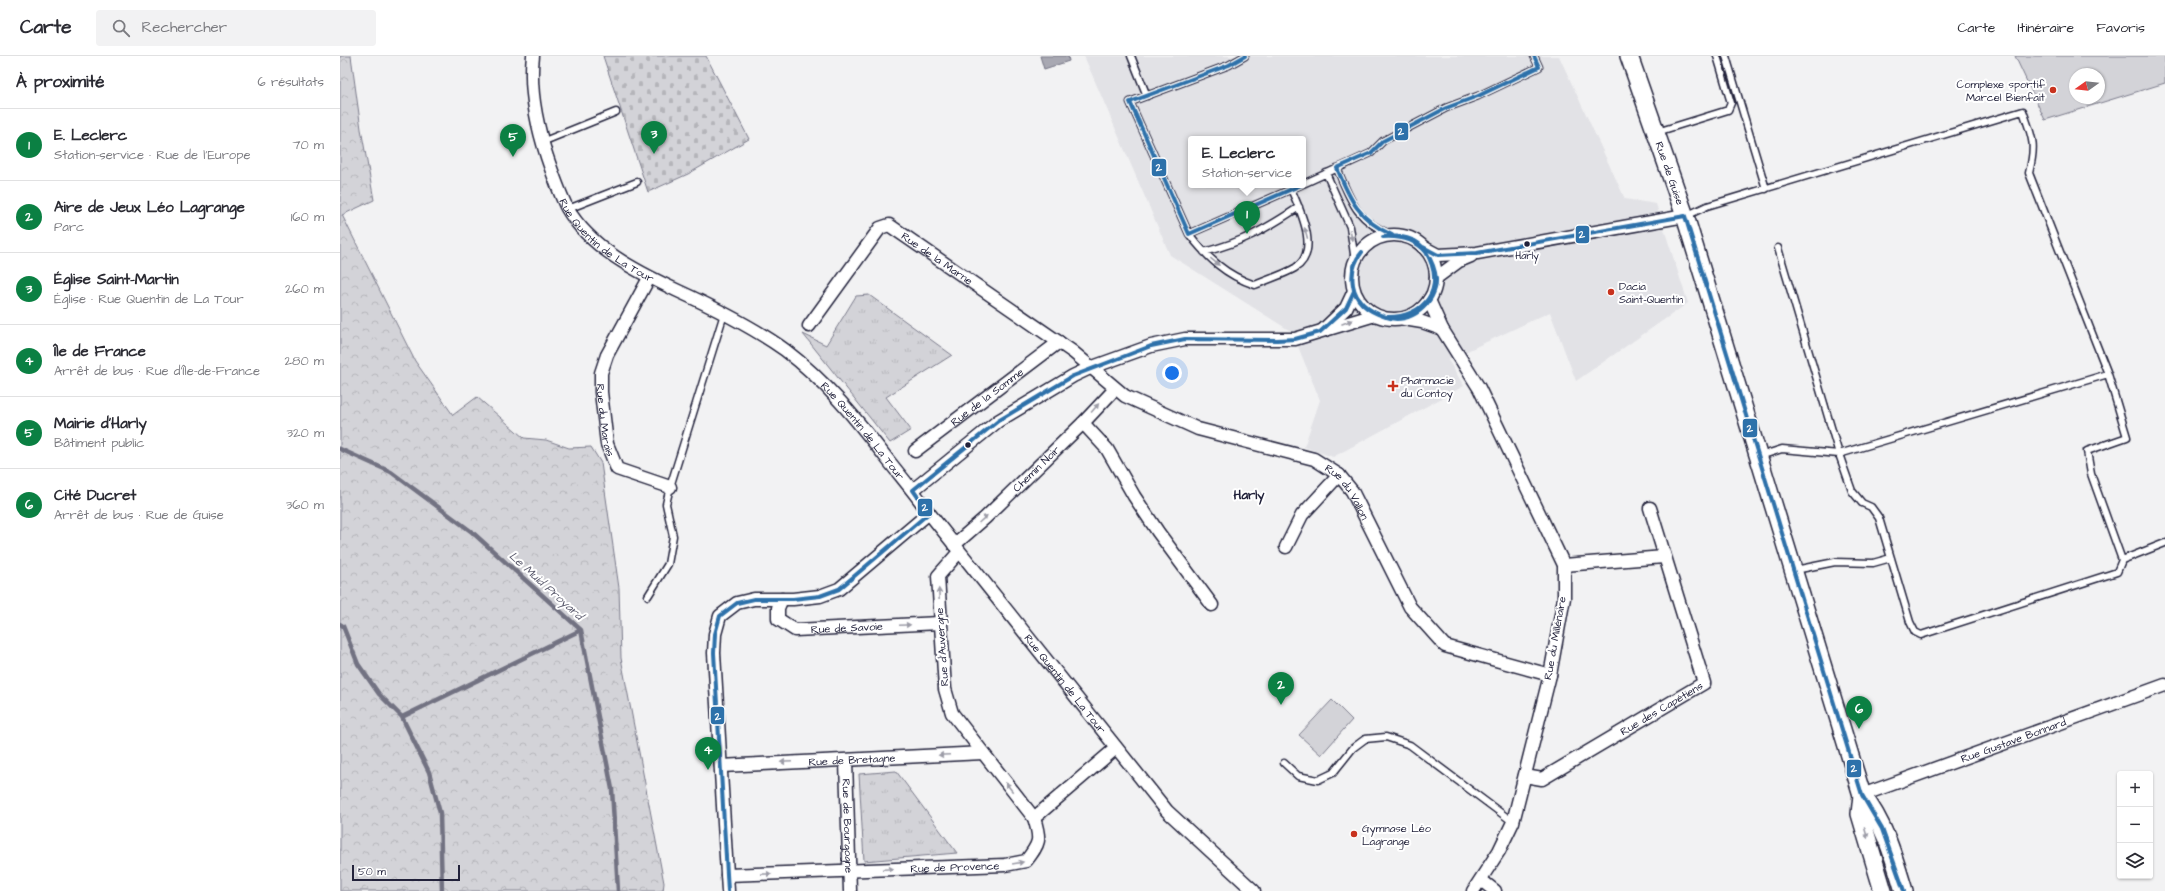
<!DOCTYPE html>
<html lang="fr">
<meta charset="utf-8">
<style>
:root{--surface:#fff;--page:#f2f2f3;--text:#2b2b33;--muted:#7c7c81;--line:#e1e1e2;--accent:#0b8043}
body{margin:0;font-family:"Architects Daughter",sans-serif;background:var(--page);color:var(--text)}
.controls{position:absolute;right:12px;bottom:12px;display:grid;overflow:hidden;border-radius:4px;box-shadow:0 1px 3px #0004}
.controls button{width:36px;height:36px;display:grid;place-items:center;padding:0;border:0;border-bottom:1px solid var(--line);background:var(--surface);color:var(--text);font:20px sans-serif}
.compass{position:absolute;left:1729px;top:12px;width:36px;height:36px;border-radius:50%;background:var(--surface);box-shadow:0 1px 3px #0004;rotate:255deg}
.scale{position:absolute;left:12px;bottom:10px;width:108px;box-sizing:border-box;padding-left:4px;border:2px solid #22223b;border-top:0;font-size:11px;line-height:14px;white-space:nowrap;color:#22223b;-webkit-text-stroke:3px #fff;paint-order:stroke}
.you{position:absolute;left:832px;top:317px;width:14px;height:14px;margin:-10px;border:3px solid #fff;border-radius:50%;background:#1a73e8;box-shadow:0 0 0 6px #1a73e833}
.badge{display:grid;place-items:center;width:26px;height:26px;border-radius:50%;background:var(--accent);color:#fff;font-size:13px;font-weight:700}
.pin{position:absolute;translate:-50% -33px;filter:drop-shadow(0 1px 2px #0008)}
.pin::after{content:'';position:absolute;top:21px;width:14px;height:12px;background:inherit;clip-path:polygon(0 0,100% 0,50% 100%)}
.popup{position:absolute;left:848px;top:80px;width:118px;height:52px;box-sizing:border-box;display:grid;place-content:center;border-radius:4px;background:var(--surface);filter:drop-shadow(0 1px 3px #0005);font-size:13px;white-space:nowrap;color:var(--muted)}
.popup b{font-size:15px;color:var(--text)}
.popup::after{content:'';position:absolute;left:50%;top:100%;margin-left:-8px;border:8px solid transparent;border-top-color:var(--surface)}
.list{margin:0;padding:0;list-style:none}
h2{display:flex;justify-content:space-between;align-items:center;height:52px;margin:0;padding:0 16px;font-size:17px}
h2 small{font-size:13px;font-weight:400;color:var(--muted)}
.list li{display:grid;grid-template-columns:26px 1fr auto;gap:12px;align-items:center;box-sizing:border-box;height:72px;padding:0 16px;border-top:1px solid var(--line)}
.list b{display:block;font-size:15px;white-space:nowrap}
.list p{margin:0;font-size:13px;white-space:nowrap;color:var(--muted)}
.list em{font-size:13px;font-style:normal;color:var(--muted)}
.icon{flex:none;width:22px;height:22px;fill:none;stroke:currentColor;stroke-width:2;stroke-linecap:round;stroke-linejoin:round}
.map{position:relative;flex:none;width:1825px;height:835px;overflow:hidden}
header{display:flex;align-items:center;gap:24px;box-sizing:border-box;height:56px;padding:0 20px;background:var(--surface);border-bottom:1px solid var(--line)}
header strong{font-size:19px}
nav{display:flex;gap:22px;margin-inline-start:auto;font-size:14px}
.search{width:280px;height:36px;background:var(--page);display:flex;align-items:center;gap:10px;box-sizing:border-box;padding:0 14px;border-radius:4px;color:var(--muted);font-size:15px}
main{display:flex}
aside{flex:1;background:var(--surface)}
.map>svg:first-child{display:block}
</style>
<header>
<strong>Carte</strong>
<div class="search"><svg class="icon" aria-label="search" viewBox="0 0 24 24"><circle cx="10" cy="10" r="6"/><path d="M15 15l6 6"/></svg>Rechercher</div>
<nav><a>Carte</a><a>Itinéraire</a><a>Favoris</a></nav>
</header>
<main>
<aside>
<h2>À proximité<small>6 résultats</small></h2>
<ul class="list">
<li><span class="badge">1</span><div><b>E. Leclerc</b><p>Station-service · Rue de l'Europe</p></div><em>70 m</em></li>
<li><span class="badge">2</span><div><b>Aire de Jeux Léo Lagrange</b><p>Parc</p></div><em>160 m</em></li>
<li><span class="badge">3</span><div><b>Église Saint-Martin</b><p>Église · Rue Quentin de La Tour</p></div><em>260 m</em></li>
<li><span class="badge">4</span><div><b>Île de France</b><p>Arrêt de bus · Rue d'Île-de-France</p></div><em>280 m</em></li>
<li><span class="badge">5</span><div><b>Mairie d'Harly</b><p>Bâtiment public</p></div><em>320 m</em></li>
<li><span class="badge">6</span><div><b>Cité Ducret</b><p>Arrêt de bus · Rue de Guise</p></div><em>360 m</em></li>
</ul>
</aside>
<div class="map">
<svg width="1825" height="835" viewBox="0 0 1825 835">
<defs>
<pattern id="forest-crowns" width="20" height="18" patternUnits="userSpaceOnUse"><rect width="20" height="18" fill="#d3d3d8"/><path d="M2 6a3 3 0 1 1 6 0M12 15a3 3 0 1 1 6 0" fill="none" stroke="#b5b5ba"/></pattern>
<pattern id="cemetery-stones" width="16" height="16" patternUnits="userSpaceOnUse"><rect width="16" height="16" fill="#d3d3d8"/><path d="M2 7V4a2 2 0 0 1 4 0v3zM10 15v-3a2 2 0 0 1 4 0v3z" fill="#b5b5ba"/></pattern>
<pattern id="park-tufts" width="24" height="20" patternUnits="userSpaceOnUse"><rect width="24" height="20" fill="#d3d3d8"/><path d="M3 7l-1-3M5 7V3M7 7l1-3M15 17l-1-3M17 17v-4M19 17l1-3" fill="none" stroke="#b5b5ba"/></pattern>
</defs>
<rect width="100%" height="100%" fill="#f2f2f3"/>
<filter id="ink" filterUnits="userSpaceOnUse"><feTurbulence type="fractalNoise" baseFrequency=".025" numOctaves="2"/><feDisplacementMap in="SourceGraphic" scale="8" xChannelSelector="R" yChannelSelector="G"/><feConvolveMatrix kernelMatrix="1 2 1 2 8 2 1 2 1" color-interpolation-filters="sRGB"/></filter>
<g filter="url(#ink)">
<path fill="#e2e2e6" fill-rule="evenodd" d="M 744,0 L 1219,0 L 1285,143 L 1316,148 L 1348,247 L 1236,325 L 1210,256 L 1108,304 L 1124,330 L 993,401 L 964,391 L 980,344 L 952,276 L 830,199 ZM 851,83 L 963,83 L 963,129 L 851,129 Z"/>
<path fill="#d3d3d8" stroke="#7a7a8a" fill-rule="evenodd" d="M 1675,0 L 1825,0 L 1825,27 L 1705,64 ZM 1735,18 L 1759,18 L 1759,42 L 1735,42 Z
M 992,644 L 1012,664 L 981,699 L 959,679 Z"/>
<path fill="url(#forest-crowns)" stroke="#7a7a8a" d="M 0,0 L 11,0 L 21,73 L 34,144 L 2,159 L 75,305 L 113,359 L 137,341 L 184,382 L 206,384 L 229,392 L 251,391 L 261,407 L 279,532 L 281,602 L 324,827 L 323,835 L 0,835 Z"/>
<path fill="url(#cemetery-stones)" stroke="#7a7a8a" d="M 263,0 L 366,0 L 409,83 L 348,118 L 308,136 Z"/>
<path fill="url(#park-tufts)" stroke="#7a7a8a" d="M 529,239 L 612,299 L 546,341 L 571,374 L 550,387 L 463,278 L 486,289 L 516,240 Z
M 556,715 L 617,797 L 524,805 L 519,718 Z"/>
<path fill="#a8a8b2" stroke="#727282" d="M 700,0 L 728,0 L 729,5 L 704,13 Z"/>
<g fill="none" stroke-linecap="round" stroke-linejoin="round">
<path stroke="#727282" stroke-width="4.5" d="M 0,393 L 51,416 L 132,476 L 241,574 L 272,733 L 278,835
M 0,568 L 3,570 L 18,608 L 39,638 L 62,661 L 89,716 L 100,757 L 102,835
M 62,661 L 241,574"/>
<defs>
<path id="service" d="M 791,0 L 807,40
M 905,0 L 889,9 L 790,46 L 849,178 L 961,129
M 1386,0 L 1426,133
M 1317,76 L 1388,54 L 1391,47 L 1377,0
M 202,86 L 276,56
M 997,112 C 1011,146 1017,165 1052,179
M 986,117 L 1010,171 L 1015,205
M 963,128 L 1031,97 L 1043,85 L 1106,52 L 1138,40 L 1199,11 L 1194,0
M 228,153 L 297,126
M 1346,160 L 1367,150 L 1683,55 C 1693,83 1696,88 1689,117 L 1768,318 L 1499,398 L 1442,393 L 1420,400
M 849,178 C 868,202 885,219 915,229 C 928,223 943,219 955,212 C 981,196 960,154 951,133
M 1438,192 L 1499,398 L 1512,435 L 1522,447 L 1531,451 L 1539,462 L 1570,566 L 1575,576 L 1581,579 L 1777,516 L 1782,504 L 1825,487
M 864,196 C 903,186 926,173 959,151
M 1768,318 L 1787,381 L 1747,395 L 1751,418 L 1782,504
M 1455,514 L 1495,506 L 1533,507 L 1551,502
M 308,540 L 328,508 L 333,480 L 326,448 L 330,431 L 384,258
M 944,707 L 958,720 L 978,724 L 993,717 L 1013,692 L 1025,683 L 1046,681 L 1070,689 L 1173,766"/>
<g id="minor">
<path id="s1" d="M 193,0 C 189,33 197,70 207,101 C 213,118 219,136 227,152 C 250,192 296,215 336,234 C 373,251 412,270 445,294 C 486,325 517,364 548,404 C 562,422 576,438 589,457 L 827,755 L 914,835"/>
<circle cx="1054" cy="221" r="42"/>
<path d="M 1083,191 L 1098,199 L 1137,197 L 1345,160"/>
<path id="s2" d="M 309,222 L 267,299 L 261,317 L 261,336 L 267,388 L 277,413 L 330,431"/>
<path d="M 1096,222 L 1119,205 L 1131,200"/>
<path d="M 1089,244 L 1102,273 L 1139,332 L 1224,509 L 1224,542 L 1210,619 L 1173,766 L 1159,795 L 1133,835"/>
<path d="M 1064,263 L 1082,266 L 1102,273"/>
<path id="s3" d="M 469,270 L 540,172 L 549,169 L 733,296 L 785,340 L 858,373 L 974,403 L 999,419 L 1012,435 L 1070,551 L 1105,590 L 1210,619"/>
<path d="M 983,274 L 1006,252 L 1014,235"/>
<path d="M 743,367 L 767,393 L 794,440 L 818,476 L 872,549"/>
<path id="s4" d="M 575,395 L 719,286"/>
<path d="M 573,434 L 658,365 L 733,320 L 750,312 L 811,290 L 845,283 L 955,283 L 1035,259"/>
<path id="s5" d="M 614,489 L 645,462 L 743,367 L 775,333"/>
<path d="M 946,491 L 962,459 L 999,419"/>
<path d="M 1224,509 L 1324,501"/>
<path id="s6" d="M 442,543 L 438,552 L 438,563 L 455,574 L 600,567"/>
<path id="s7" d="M 506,705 L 510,835"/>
<path id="s8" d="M 381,710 L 643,697"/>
<path id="s9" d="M 1185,720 L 1202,723 L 1364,627 L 1310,452"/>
<path id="s10" d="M 1522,739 L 1825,629"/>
<path d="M 694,762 L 776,692"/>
<path id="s11" d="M 387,819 L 665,809 L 686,805 C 700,787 701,784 694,762 L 612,657 L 605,633 L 598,520 L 619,496"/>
<path d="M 1141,824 L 1155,835"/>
<path d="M 388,835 L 374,597 L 375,578 L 380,560 L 397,547 L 414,543 L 453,543 L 480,540 L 499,533 L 589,457"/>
</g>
<g id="secondary">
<path id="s12" d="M 1289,0 L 1345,160 L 1522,739 C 1544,766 1554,802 1564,835"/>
<path d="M 1522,739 L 1520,758 L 1543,835"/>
</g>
</defs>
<use href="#service" stroke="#22223b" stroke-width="9"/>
<use href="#minor" stroke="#22223b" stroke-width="15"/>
<use href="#secondary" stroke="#22223b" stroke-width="20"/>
<use href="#service" stroke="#fff" stroke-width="6"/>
<use href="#minor" stroke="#fff" stroke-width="12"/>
<use href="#secondary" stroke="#fff" stroke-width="17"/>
<defs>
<path id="bus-1" d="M 905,0 L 889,9 L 790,46 L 849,178 L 961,129
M 1052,179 C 1019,164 1010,144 997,112 L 1031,97 L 1043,85 L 1106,52 L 1138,40 L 1199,11 L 1194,0
M 1043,181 C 1058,179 1078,181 1086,196
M 1043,181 C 1059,180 1075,183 1086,196
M 1083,191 L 1098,199 L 1137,197 L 1345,160 L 1522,739 L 1542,773 L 1564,835
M 1013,229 C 1016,246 1031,256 1046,261
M 1013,229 C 1015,247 1030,256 1046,261
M 1013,229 C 1011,217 1013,206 1022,196
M 1013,229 C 1011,217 1014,206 1022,196
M 1046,261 C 1085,262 1107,232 1086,196
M 1046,261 C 1069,270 1097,247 1096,223 C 1095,212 1092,205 1086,196
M 388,835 L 374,597 L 375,578 L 380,560 L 397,547 L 414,543 L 453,543 L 480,540 L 499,533 L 589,457 L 573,434 L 658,365 L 733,320 L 811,290 L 845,283 L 937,284 L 955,283 L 980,276 L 1006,252 L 1014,235"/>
</defs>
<use href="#bus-1" stroke="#fff" stroke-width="7"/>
<use href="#bus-1" stroke="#2d71aa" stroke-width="4"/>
</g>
<defs><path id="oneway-solid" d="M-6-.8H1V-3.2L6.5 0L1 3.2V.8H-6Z"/></defs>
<g fill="#9c9ca7">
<use href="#oneway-solid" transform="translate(966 177) rotate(-105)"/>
<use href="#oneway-solid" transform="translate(1011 179) rotate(80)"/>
<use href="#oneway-solid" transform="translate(875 206) rotate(39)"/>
<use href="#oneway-solid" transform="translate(1007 266) rotate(-21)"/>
<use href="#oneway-solid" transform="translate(755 352) rotate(-49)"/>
<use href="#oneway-solid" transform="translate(643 463) rotate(-42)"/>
<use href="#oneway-solid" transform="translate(599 538) rotate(-92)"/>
<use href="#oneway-solid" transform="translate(565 569) rotate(-3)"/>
<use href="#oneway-solid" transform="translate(604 699) rotate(177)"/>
<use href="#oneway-solid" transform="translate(446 706) rotate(178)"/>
<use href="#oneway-solid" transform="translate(669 731) rotate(-128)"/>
<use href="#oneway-solid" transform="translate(1526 777) rotate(74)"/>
<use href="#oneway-solid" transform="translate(678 807) rotate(-10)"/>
<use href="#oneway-solid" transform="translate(548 813) rotate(-2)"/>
<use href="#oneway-solid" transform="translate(426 818) rotate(-1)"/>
</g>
</g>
<g fill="#c8321e" stroke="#fff" stroke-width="1.5">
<circle cx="1713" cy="34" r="4"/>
<circle cx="1271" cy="236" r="4"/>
<path d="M1051 324h4v4h4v4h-4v4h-4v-4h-4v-4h4z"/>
<circle cx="1014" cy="778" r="4"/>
</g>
<g fill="#22223b" stroke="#fff" stroke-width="1.5">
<circle cx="1187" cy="188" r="3.5"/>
<circle cx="628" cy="389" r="3.5"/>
</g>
<g text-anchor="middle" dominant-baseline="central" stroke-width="4" stroke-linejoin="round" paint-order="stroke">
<g font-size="10" fill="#22223b" stroke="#fff">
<text x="1187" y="200">Harly</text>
</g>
<g font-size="11" fill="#22223b" stroke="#fff" text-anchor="start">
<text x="1705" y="28" text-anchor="end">Complexe sportif<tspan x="1705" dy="13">Marcel Bienfait</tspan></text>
<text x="1279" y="230">Dacia<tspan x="1279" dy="13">Saint-Quentin</tspan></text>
<text x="1061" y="324">Pharmacie<tspan x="1061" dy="13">du Contoy</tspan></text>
<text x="1022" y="772">Gymnase Léo<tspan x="1022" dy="13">Lagrange</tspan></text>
</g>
<g font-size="11" fill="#22223b" stroke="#fff">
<text stroke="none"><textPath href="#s12" startOffset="124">Rue de Guise</textPath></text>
<text stroke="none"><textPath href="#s1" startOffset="209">Rue Quentin de La Tour</textPath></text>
<text stroke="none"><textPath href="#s3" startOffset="189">Rue de la Marne</textPath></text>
<text stroke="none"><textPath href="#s4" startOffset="90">Rue de la Somme</textPath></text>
<text stroke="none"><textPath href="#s2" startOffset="154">Rue du Marais</textPath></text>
<text stroke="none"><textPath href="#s1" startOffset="533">Rue Quentin de La Tour</textPath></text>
<text stroke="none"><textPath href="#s5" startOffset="112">Chemin Noir</textPath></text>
<text stroke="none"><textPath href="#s3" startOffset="670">Rue du Vallon</textPath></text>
<text stroke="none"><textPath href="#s6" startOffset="93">Rue de Savoie</textPath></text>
<text transform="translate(1215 582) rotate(-80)">Rue du Millénaire</text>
<text transform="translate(602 591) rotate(-94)">Rue d'Auvergne</text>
<text stroke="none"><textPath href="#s1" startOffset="857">Rue Quentin de La Tour</textPath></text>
<text stroke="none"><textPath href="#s9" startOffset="156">Rue des Capétiens</textPath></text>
<text stroke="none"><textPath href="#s10" startOffset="161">Rue Gustave Bonnard</textPath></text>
<text stroke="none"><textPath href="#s8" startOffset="131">Rue de Bretagne</textPath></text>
<text stroke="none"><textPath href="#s7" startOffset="65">Rue de Bourgogne</textPath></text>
<text stroke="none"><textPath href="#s11" startOffset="228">Rue de Provence</textPath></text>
</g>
<g font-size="12" font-style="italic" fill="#58586b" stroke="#fff">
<text transform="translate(206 530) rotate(42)">Le Muid Proyard</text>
</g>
<g font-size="13" font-weight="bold" fill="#22223b" stroke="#fff">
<text x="909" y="439">Harly</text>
</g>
</g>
<g stroke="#fff" stroke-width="1.5">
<rect x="1054" y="66" width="15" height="19" rx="4" fill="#2d71aa"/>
<rect x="811" y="102" width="16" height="19" rx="4" fill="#2d71aa"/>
<rect x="1235" y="169" width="15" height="19" rx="4" fill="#2d71aa"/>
<rect x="1402" y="362" width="16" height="20" rx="4" fill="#2d71aa"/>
<rect x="577" y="442" width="16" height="19" rx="4" fill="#2d71aa"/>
<rect x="370" y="650" width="15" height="19" rx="4" fill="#2d71aa"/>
<rect x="1506" y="703" width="16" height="19" rx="4" fill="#2d71aa"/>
</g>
<g font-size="11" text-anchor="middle" font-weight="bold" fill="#fff">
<text x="1061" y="79">2</text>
<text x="819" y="115">2</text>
<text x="1242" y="182">2</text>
<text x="1410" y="376">2</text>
<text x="585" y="455">2</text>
<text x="378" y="664">2</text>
<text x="1514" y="716">2</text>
</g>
</svg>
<div class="controls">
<button>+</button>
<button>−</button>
<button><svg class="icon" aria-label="layers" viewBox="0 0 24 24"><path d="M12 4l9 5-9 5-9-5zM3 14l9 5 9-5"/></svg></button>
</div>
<svg class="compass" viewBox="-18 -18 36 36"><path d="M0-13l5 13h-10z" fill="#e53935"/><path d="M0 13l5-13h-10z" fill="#7c7c81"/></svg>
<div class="scale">50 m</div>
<div class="you"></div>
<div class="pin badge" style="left:907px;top:178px">1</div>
<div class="popup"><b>E. Leclerc</b>Station-service</div>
<div class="pin badge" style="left:941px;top:649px">2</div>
<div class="pin badge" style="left:314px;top:98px">3</div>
<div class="pin badge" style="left:368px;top:714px">4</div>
<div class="pin badge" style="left:173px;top:101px">5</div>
<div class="pin badge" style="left:1519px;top:673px">6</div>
</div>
</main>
